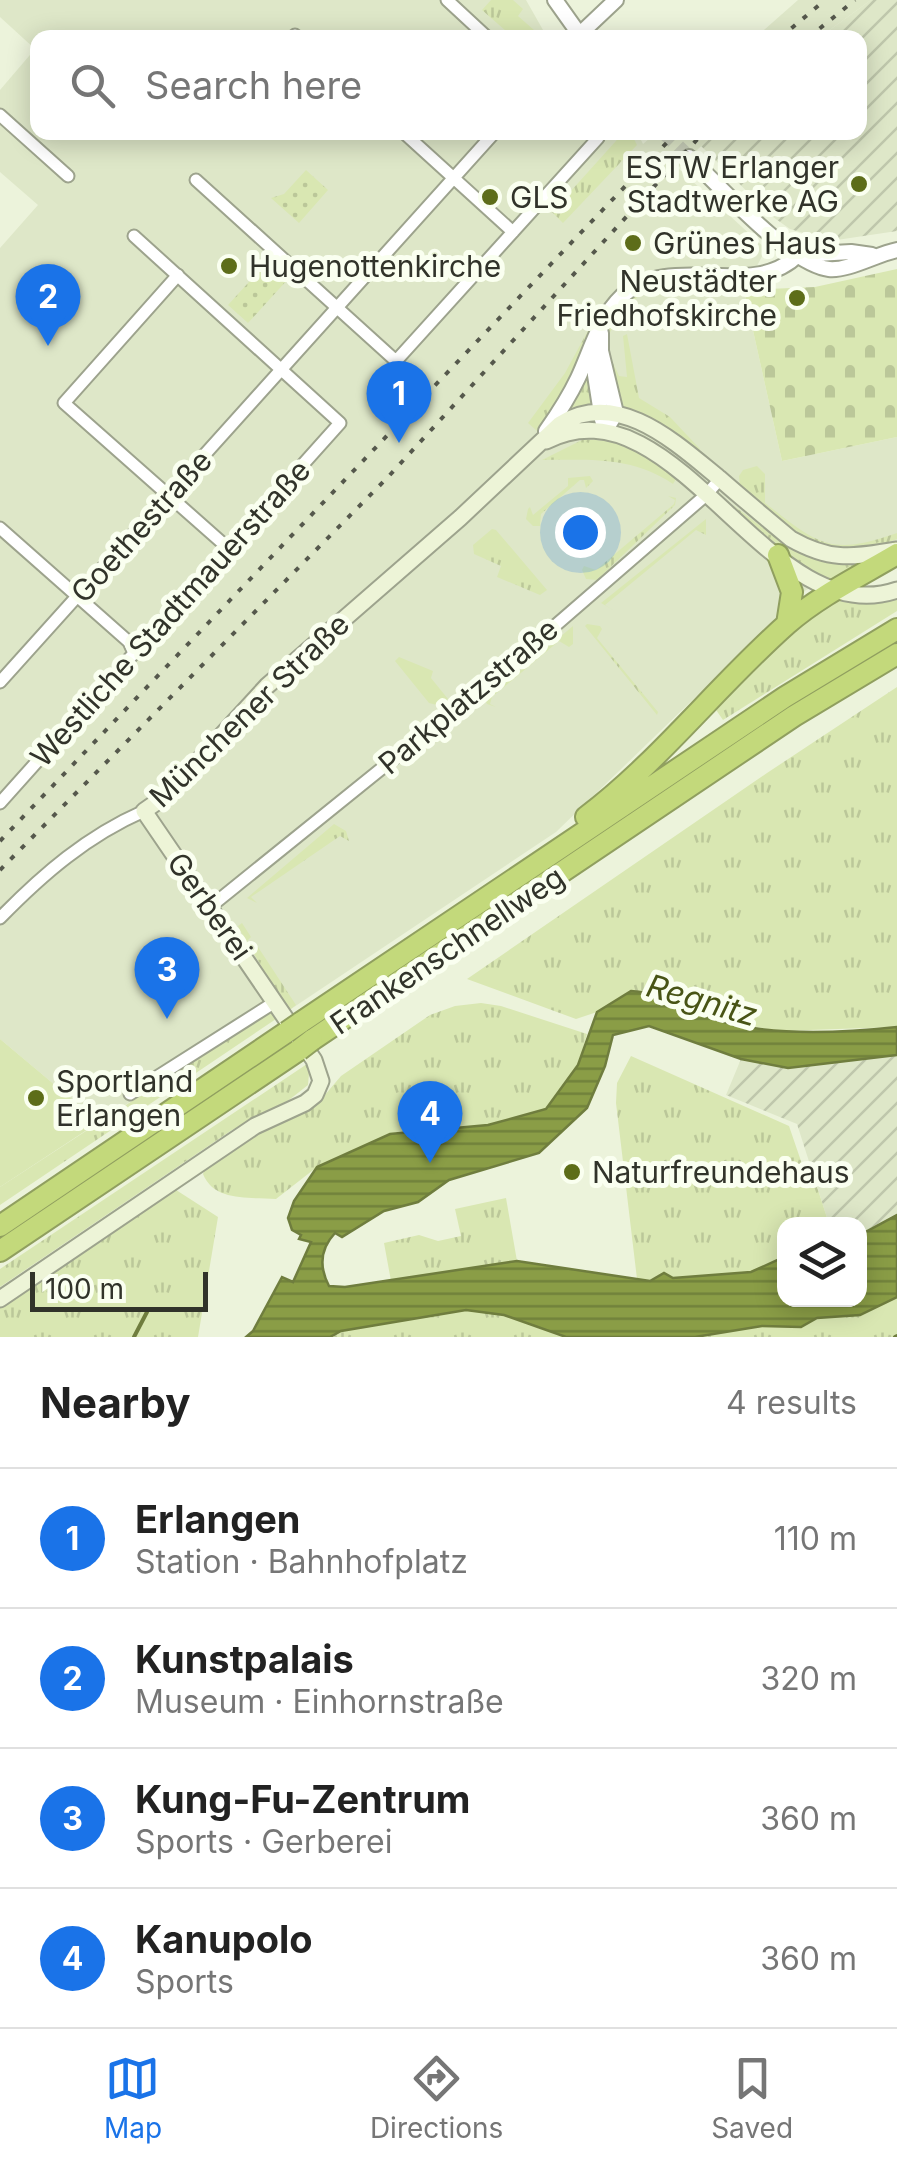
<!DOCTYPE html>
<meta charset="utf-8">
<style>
:root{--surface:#fff;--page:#f2f2f2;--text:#222;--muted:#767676;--line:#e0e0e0;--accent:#1a73e8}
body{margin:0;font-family:Inter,sans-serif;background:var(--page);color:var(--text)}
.controls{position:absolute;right:30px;bottom:30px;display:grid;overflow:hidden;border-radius:20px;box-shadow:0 5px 25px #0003}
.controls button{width:90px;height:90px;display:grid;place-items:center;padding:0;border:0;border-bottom:2px solid var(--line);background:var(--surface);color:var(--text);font:50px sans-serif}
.scale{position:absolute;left:30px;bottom:25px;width:178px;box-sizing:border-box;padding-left:10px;border:5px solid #31332a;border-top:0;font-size:28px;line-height:35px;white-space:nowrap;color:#31332a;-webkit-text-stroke:8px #fafff0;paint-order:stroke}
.you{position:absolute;left:580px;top:532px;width:35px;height:35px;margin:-25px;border:8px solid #fff;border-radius:50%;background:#1a73e8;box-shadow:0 0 0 15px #1a73e833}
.badge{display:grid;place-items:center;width:65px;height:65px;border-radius:50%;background:var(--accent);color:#fff;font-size:32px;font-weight:700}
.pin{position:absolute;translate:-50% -82px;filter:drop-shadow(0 2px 5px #0008)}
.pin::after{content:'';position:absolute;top:52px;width:35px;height:30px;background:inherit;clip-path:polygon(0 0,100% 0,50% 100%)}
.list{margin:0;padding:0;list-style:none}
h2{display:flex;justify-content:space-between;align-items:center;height:130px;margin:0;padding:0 40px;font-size:42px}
h2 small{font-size:32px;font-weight:400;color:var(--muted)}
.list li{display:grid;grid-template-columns:65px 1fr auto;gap:30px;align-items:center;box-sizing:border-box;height:140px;padding:0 40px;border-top:2px solid var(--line)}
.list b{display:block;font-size:38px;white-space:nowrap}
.list p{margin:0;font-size:32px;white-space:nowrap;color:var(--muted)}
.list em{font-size:32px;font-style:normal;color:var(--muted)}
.icon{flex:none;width:55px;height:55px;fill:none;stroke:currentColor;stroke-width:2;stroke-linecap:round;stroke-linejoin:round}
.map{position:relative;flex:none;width:897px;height:1337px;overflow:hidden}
.search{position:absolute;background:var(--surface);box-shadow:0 5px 25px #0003;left:30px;right:30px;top:30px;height:110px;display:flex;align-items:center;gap:25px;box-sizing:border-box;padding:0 35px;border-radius:20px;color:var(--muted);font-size:38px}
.sheet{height:690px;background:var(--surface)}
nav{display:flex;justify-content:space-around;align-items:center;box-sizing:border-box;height:140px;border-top:2px solid var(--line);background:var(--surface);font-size:28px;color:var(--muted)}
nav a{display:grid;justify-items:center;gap:5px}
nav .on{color:var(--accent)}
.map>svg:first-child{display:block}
</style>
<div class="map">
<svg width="897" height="1337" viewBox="0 0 897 1337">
<defs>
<pattern id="industrial-furrows" width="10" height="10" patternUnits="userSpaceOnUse" patternTransform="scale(2.5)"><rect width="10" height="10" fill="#dee7c8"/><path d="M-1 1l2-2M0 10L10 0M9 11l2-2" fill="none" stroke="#bfc7ac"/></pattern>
<pattern id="grass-tufts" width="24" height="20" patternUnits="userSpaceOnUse" patternTransform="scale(2.5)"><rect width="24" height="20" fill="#d9e7b2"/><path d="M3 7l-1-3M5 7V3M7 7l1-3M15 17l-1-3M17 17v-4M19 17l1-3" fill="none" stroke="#bbc799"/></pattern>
<pattern id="cemetery-stones" width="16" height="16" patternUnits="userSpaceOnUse" patternTransform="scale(2.5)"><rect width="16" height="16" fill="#d9e7b2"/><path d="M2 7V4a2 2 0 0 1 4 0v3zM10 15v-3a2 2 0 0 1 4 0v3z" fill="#bbc799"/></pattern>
<pattern id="garden-dots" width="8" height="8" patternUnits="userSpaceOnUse" patternTransform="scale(2.5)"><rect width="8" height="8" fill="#d9e7b2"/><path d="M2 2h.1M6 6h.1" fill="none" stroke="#bbc799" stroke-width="1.8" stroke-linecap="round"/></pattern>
<pattern id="water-rules" width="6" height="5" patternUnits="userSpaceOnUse" patternTransform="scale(2.5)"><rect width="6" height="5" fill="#8a9d46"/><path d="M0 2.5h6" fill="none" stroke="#71813b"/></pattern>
</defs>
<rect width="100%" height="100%" fill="#ecf3db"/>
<path fill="#dee7c8" d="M 0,0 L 526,0 L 547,37 L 38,38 L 38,132 L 637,132 L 643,144 L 656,133 L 715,133 L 678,168 L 766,249 L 744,290 L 782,461 L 897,437 L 897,546 L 806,590 L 556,832 L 279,1017 L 270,1011 L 99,1122 L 0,1039 L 0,248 L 38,205 L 0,172 L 0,90 L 35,49 L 0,17 Z
M 798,0 L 871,0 L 820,37 L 755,38 Z"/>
<path fill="url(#industrial-furrows)" d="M 871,0 L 897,0 L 897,231 L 830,241 L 790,229 L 773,217 L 701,146 L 715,133 L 860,132 L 860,38 L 820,37 Z
M 897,1055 L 897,1213 L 860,1234 L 860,1224 L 829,1224 L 797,1124 L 726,1095 L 741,1059 L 788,1068 Z"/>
<path fill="url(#grass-tufts)" d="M 491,0 L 513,0 L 523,9 L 518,16 L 542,37 L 513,37 L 482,10 Z
M 624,132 L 631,133 L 637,145 L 563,223 L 552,212 Z
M 647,289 C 633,299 608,326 607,344 C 607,354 615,366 619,376 L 627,377 L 623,336 L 627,334 L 639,398 L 670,417 L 700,449 L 697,453 L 628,410 C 617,401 615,388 611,375 C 600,335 607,307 647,289 Z
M 591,325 C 581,362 564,403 537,431 L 528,423 L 565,373 Z
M 588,369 L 593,409 L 565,415 Z
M 582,440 C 621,438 649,453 676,479 L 673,484 C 632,456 589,460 542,460 Z
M 757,466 L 765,474 L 765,503 C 818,544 830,557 897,533 L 897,539 C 875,547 850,555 825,548 C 795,540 761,509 740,486 L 739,476 L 743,470 Z
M 590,476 L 593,481 L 586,488 L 584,480 L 580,480 L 541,514 L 540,526 L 533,526 L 526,519 L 528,509 L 530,507 L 533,515 L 568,486 L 568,478 Z
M 668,496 L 676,498 L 675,505 L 597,580 L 586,579 L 582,570 L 584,566 L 596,570 L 674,504 L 675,500 Z
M 734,506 L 794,551 L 824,561 L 860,565 L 833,582 L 797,562 L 731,508 Z
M 706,519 L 706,535 L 696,530 L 605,605 L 613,610 L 601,603 Z
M 492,529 L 496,530 L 547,590 L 540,595 L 497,577 L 501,566 L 474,554 L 473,545 Z
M 835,596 L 872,601 L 897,597 L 897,611 L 723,720 L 714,707 L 785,635 Z
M 587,624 L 600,626 L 602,629 L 597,638 L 658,712 L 657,715 L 585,626 Z
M 573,626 L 573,644 L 569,647 L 559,641 L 492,697 L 490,704 L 496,707 L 487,704 L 485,700 Z
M 399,657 L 433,671 L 431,678 L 448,699 L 437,705 L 429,703 L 395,661 Z
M 897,687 L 897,1027 L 779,1031 L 713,1019 L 656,992 L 631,991 L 597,1012 L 576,1019 L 467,979 L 767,773 Z
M 334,824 L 346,831 L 349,841 L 340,836 L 251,897 L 257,903 L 247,898 Z
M 242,923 L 251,937 L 247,941 L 253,950 L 258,947 L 296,1005 L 288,1011 L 241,932 L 238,926 Z
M 481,1003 L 501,1006 L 587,1034 L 578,1065 L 546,1109 L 488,1125 L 390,1134 L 317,1167 L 276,1199 C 250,1197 214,1202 203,1174 L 206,1166 L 258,1131 L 318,1103 L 341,1076 L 430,1015 L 455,1006 Z
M 270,1011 L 279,1017 L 0,1205 L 0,1187 Z
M 631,1056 L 789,1126 L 802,1164 L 809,1162 L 829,1224 L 784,1224 L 784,1257 L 751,1272 L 672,1278 L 664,1273 L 650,1281 L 637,1279 L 616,1103 L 617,1083 Z
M 310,1062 L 308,1085 L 289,1100 L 232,1130 L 0,1287 L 0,1269 Z
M 173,1188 L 218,1217 L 198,1337 L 0,1337 L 0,1305 Z
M 506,1198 L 517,1261 L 391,1281 L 384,1243 L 419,1235 L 438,1241 L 461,1236 L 455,1209 Z
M 893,1297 L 897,1297 L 897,1337 L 695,1337 L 762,1326 L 801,1327 L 817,1318 L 860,1315 Z
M 466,1310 L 504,1315 L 566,1337 L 330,1337 L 340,1331 Z"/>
<path fill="url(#cemetery-stones)" d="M 897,269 L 897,437 L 782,461 L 744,290 L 815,287 Z"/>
<path fill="url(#garden-dots)" d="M 306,170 L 328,190 L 299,223 L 271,198 L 284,194 Z
M 269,260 L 289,278 L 248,323 L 228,305 Z"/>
<path fill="#d9e7b2" d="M 0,1039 L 99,1122 L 0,1187 Z"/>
<path fill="url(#water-rules)" stroke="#6f7d3e" stroke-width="2.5" d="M 631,991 C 664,993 681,1007 711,1018 C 764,1037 842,1033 897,1027 L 897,1055 L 788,1068 L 741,1059 L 649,1026 L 613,1035 L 605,1066 L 587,1108 L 539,1153 L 449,1180 L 418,1202 L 384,1211 L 342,1237 L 335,1233 C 320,1249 319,1267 329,1286 L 345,1287 L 517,1261 L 650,1281 L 664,1273 L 673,1278 L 751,1272 L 784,1257 L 784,1300 L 860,1300 L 860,1235 L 897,1215 L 897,1297 L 860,1315 L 817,1318 L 801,1327 L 762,1326 L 695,1337 L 566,1337 L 504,1315 L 466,1310 L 341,1331 L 330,1337 L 246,1337 L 253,1331 L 282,1277 L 293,1282 L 311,1242 L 299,1239 L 301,1235 L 292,1230 L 288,1218 L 294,1201 L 317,1167 L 390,1134 L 488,1125 L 546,1109 L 578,1065 L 597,1012 Z"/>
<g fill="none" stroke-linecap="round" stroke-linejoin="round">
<path stroke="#6f7d3e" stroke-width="4" d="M 134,1337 L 147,1312
M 895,1337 L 897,1336"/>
<path stroke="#c7cdb8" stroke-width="14" stroke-dasharray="14 7" stroke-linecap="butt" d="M 663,132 L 689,157"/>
<defs>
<path id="minor" d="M 447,0 L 488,38
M 295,35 L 298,38
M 0,115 L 68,176
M 403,132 L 513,232
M 196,180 L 396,361 L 598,138 L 591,132
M 178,275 L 64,403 L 228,548
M 0,528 L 129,642 L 133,651
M 0,682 L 495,132
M 0,803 L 340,423 L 134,236
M 210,907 L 505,669 L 706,495 L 720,479
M 0,918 C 43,874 87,836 144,811
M 130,1094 L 275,1002"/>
<path id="tertiary" d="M 555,0 L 582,38
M 580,34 L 616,0
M 689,157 C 720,186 789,264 829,269 C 848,271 877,254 897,250
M 799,255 L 851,252 L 872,255
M 601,333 L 601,351 L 616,413 L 605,431
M 595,347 L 595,375 L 602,420
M 546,431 C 558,414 569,397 578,378 C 591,350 599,318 622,296 C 672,251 751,301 798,255"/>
<path id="secondary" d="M 546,441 C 676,375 767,635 897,590
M 0,1299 L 255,1126 L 305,1103 L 315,1095 L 321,1081 L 314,1060 L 144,811 L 167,795 L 267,686 L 460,518 L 560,424 C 618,388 676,443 719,478 C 743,499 767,519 791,539 C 832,562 852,557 897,550"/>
<path id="motorway" d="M 778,555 L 792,592 L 787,624
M 586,817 C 660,761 717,686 787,624 C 819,596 860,576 897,554
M 300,1023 L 785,697 L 897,629
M 312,1040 L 794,716 L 897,654
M 0,1226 L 287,1032
M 0,1251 L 299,1050"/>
</defs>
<use href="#minor" stroke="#9da38d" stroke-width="15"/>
<use href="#tertiary" stroke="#9da38d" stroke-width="18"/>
<use href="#secondary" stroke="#9da38d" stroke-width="19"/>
<use href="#motorway" stroke="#909f5f" stroke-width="24"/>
<use href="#minor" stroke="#fff" stroke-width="11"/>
<use href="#tertiary" stroke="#fff" stroke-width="14"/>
<use href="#secondary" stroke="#edf4d7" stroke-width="15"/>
<use href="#motorway" stroke="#c3d97b" stroke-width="20"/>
<path stroke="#55584c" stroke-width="4" stroke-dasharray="5 10" stroke-linecap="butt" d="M 780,38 L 825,0
M 808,38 L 855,0
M 0,841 L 677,132
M 0,870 L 388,477 L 704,132"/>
<defs>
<path id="motorway-bridge" d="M 287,1032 L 300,1023
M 299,1050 L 312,1040"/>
</defs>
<use href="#motorway-bridge" stroke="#909f5f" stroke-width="24" stroke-linecap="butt"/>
<use href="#motorway-bridge" stroke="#c3d97b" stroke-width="20"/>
</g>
<g fill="#5d6d19" stroke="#fafff0" stroke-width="4">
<circle cx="859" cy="184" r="10"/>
<circle cx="490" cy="197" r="10"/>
<circle cx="633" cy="243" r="10"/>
<circle cx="229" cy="266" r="10"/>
<circle cx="797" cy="298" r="10"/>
<circle cx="36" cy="1098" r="10"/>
<circle cx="572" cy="1172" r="10"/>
</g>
<g text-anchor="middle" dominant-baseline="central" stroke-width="10" stroke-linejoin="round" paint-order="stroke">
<g font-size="30" fill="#31332a" stroke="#fafff0" text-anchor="start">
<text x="839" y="167" text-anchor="end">ESTW Erlanger<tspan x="839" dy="34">Stadtwerke AG</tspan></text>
<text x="510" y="197">GLS</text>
<text x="653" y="243">Grünes Haus</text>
<text x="249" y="266">Hugenottenkirche</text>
<text x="777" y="281" text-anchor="end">Neustädter<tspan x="777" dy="34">Friedhofskirche</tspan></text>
<text x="56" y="1081">Sportland<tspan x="56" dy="34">Erlangen</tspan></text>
<text x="592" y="1172">Naturfreundehaus</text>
</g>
<g font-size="30" fill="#31332a" stroke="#fafff0">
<text transform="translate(141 526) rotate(-48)">Goethestraße</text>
<text transform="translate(170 613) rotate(-48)">Westliche Stadtmauerstraße</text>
<text transform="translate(468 696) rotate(-40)">Parkplatzstraße</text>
<text transform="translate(249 710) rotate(-44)">Münchener Straße</text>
<text transform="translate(210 906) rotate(55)">Gerberei</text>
<text transform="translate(447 950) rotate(-34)">Frankenschnellweg</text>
</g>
<g font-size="32" font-style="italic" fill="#485415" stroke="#fafff0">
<text transform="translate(702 1000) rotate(16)">Regnitz</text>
</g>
</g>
</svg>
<div class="controls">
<button><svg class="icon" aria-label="layers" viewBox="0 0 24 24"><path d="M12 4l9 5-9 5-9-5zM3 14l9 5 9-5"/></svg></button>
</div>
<div class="scale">100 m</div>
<div class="you"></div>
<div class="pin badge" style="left:399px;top:443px">1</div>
<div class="pin badge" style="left:48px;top:346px">2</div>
<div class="pin badge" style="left:167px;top:1019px">3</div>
<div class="pin badge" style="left:430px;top:1163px">4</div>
<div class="search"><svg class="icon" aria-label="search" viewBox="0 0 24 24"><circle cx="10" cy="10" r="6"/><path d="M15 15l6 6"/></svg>Search here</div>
</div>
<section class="sheet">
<h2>Nearby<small>4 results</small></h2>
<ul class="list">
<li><span class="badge">1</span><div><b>Erlangen</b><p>Station · Bahnhofplatz</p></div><em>110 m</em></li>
<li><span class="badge">2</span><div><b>Kunstpalais</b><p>Museum · Einhornstraße</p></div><em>320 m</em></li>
<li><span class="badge">3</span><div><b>Kung-Fu-Zentrum</b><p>Sports · Gerberei</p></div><em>360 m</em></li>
<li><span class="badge">4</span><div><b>Kanupolo</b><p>Sports</p></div><em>360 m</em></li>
</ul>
</section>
<nav>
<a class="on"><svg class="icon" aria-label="map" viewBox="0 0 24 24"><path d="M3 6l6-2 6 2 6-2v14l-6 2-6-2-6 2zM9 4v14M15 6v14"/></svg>Map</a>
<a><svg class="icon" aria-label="directions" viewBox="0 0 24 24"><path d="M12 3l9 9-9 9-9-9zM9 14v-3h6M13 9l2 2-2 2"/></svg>Directions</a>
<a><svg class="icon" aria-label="saved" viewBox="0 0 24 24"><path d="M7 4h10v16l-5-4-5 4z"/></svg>Saved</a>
</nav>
